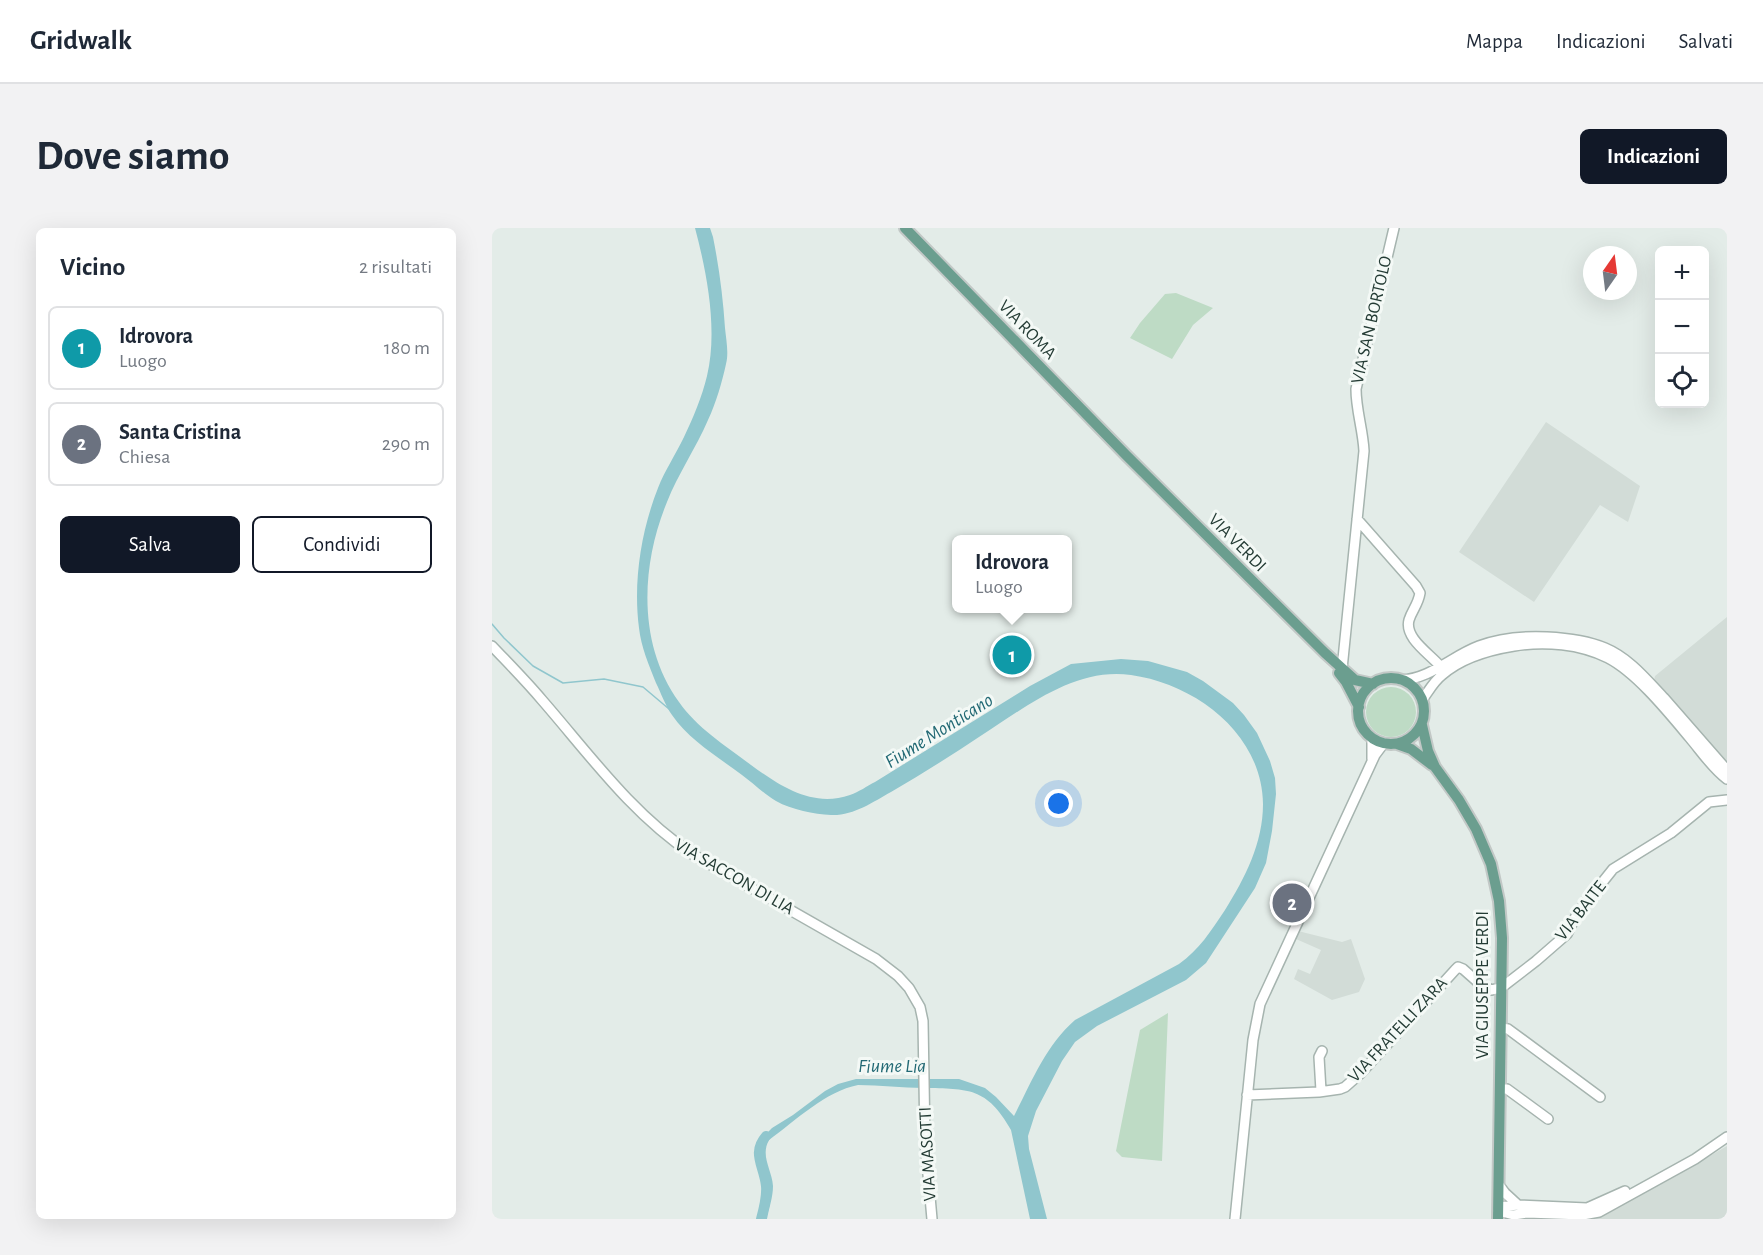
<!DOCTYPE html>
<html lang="it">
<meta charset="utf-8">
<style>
:root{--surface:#fff;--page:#f2f2f3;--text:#1f2937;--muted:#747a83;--line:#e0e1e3;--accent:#111827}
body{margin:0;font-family:"Alegreya Sans",sans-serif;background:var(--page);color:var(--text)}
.controls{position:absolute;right:18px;top:18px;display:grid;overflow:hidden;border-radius:9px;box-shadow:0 6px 24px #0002}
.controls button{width:54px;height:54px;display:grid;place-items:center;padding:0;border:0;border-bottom:2px solid var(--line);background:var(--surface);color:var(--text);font:30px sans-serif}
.compass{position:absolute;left:1091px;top:18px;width:54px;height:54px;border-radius:50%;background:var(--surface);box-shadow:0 6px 24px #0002;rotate:14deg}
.you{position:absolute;left:567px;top:576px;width:21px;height:21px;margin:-15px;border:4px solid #fff;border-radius:50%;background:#1a73e8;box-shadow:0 0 0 9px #1a73e833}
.badge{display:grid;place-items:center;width:39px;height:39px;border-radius:50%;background:var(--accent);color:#fff;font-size:20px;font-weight:700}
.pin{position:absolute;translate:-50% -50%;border:3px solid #fff;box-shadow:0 2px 6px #0006}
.popup{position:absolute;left:460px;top:307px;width:120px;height:78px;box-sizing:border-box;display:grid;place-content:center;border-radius:9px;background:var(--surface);filter:drop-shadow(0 2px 4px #0005);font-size:20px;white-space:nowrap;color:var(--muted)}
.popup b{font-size:22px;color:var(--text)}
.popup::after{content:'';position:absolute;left:50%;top:100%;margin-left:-12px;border:12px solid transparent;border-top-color:var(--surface)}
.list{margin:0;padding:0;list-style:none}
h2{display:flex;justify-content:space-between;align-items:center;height:78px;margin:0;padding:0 24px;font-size:26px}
h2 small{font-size:20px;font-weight:400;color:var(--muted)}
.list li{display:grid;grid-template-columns:39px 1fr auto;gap:18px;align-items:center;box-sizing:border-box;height:84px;margin:0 12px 12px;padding:0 12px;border:2px solid var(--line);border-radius:9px}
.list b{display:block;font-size:22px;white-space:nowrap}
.list p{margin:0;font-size:20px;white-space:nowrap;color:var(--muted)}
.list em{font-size:20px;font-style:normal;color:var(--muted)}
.actions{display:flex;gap:12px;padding:18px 24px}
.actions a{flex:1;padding:14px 0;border:2px solid var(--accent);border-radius:9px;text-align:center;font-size:21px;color:var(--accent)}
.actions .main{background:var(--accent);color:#fff}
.icon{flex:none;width:33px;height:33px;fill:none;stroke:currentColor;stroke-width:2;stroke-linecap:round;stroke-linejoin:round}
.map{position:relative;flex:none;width:1235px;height:991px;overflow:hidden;border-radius:9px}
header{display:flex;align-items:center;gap:36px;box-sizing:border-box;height:84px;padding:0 30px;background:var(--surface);border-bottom:2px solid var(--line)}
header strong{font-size:28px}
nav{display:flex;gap:33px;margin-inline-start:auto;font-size:21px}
.intro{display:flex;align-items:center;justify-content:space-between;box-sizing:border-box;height:144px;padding:0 36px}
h1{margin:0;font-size:42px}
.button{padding:15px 27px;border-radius:9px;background:var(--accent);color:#fff;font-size:21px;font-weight:700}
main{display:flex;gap:36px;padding:0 36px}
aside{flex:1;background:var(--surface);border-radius:9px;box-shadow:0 6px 24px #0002}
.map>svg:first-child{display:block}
</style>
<header>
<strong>Gridwalk</strong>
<nav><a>Mappa</a><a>Indicazioni</a><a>Salvati</a></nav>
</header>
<div class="intro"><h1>Dove siamo</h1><a class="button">Indicazioni</a></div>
<main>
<aside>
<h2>Vicino<small>2 risultati</small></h2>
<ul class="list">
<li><span class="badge" style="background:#0f9aa8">1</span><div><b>Idrovora</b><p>Luogo</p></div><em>180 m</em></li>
<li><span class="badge" style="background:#6b7280">2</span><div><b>Santa Cristina</b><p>Chiesa</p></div><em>290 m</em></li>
</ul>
<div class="actions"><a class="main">Salva</a><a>Condividi</a></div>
</aside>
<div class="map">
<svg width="1235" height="991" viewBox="0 0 1235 991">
<rect width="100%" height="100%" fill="#e3ece8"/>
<path fill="#d2dcd7" d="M 1054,194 L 1148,258 L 1136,294 L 1108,277 L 1042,374 L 967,324 Z
M 1235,389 L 1235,536 L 1162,453 L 1163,448 Z
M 806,703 L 850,714 L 859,711 L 873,751 L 867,764 L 840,772 L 802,751 L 806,741 L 818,746 L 829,722 L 804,711 Z
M 1235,918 L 1235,991 L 1100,991 L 1173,954 Z"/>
<path fill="#bedbc5" d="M 684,65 L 721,80 L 701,97 L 680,131 L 638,110 L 648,95 L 673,66 Z
M874 484a25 25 0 1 1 50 0a25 25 0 1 1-50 0Z
M 676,785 L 670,933 L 630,929 L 624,923 L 648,802 Z"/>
<path fill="#90c6cd" d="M 203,0 L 218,0 L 221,9 C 227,39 231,69 233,100 C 234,111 237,125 234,136 C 230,154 224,175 216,192 C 204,220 186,246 175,274 C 149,337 145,416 187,474 C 205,500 234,518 259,537 C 288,558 320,580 358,567 C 367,564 375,558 383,554 L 538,458 L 579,436 L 629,431 L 656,433 L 695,444 L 711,453 L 741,475 L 752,487 L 765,505 L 778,533 L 783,550 L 784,566 L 780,603 L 774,635 L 763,660 L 714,735 L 694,752 L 605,798 L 583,814 L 570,833 L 544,883 L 536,908 L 537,921 L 555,991 L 538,991 L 519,902 C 495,859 476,861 432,860 C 410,860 388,857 366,857 C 334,863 303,893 277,912 C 268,928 280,942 281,958 C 281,969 277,980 275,991 L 270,991 C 273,978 276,965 275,951 C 273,938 266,927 268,912 L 280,900 L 301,887 L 333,863 L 346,856 L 364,851 L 467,851 L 493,860 L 504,869 L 522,888 C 539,855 554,817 583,792 L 687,736 C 707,722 719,703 733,682 C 753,650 771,615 771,576 C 770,505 703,456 639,447 C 583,439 534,479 490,507 C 460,527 430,546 399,564 C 381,574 361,588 339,587 C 322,586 300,582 284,573 C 272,566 261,555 250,547 C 226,529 197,512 180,487 C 173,477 169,465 164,455 C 157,437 149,419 147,400 C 141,354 149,303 166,260 C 173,242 184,226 192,209 C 201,190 210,169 215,148 C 226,102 215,45 203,0 Z"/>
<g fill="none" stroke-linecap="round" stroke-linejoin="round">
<path stroke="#90c6cd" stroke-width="1.5" d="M 0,396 L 12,410 L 41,438 L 71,455 L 112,451 L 151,459 L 177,481"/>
<path stroke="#90c6cd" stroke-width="10" d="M 269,991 C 272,980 275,969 274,958 C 272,938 259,925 274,908"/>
<defs>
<path id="minor" d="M 865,291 L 924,358 L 928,365 C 926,377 920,382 917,392 C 912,410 938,426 948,438
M 0,418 C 17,436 34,453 50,472 C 97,526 139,585 200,626 L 384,731 L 406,748 L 417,760 L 428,779 L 431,793 L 433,913 L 440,991
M 850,441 L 872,223 C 871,202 864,182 864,161 L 902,0
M 909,452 C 938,451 960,428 987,418 C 1008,410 1033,408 1055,409 C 1075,410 1094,412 1113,420 C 1137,430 1154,451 1172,470 C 1193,494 1214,518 1235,542
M 930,472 C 936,464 942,453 950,447 C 969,430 997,422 1022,418 C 1053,413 1088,416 1116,430 C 1145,445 1177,485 1198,510 C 1209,523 1221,541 1235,551
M 880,531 L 880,510
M 1009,800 L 1016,801 L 1108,869
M 1008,861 L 1015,861 L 1056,891
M 829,863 L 827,829 L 830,823
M 755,867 L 827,864 L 848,861 L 853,859 L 869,845 L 963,742 L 966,739 L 971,741 L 988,756 L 999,762 L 1009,760 L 1044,733 L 1075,706 L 1085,686 L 1121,641 L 1179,605 L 1217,574 L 1235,572
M 1007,957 L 1013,965 L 1026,977
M 1007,979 L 1026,977 L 1095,980 L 1133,963
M 1006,983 L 1022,987 L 1035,985 L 1091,987 L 1107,984 L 1203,931 L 1235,909
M 743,991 L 761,812 L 768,776 L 883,527 L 892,515"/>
<path id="major" d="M 413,0 L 634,227 L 833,425 L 863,452 L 881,456
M 847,445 L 854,454 L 867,479
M866 483a33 33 0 1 1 66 0a33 33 0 1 1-66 0Z
M 930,497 L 936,523 L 943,539 L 967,572 L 984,601 L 999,636 L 1007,673 L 1010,710 L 1006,991
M 905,516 L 919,521 L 940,537"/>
</defs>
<use href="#minor" stroke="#a6b4af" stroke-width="12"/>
<use href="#major" stroke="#c2c8c6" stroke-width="14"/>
<use href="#minor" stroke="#fff" stroke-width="9"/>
<use href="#major" stroke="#6b9e8f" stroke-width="10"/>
</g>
<g text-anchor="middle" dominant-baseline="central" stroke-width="6" stroke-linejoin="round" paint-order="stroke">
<g font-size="18" fill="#243c35" stroke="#f4f9f6">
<text transform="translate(880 92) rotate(-77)">VIA SAN BORTOLO</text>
<text transform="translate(535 102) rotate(46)">VIA ROMA</text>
<text transform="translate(745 315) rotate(45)">VIA VERDI</text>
<text transform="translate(242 649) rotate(30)">VIA SACCON DI LIA</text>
<text transform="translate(1089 683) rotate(-52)">VIA BAITE</text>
<text transform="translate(991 757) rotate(-90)">VIA GIUSEPPE VERDI</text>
<text transform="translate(906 802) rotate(-47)">VIA FRATELLI ZARA</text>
<text transform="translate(436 926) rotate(-93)">VIA MASOTTI</text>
</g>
<g font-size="20" font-style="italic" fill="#226974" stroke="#f4f9f6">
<text transform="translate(447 503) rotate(-32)">Fiume Monticano</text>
<text x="400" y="838">Fiume Lia</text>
</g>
</g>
</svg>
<div class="controls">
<button>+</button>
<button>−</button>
<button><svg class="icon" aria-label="locate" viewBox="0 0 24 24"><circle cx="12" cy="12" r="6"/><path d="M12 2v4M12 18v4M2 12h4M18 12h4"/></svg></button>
</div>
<svg class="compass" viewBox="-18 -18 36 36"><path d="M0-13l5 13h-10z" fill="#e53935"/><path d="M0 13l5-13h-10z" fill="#747a83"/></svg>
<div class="you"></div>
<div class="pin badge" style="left:520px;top:427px;background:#0f9aa8">1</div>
<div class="popup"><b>Idrovora</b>Luogo</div>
<div class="pin badge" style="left:800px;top:675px;background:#6b7280">2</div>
</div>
</main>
